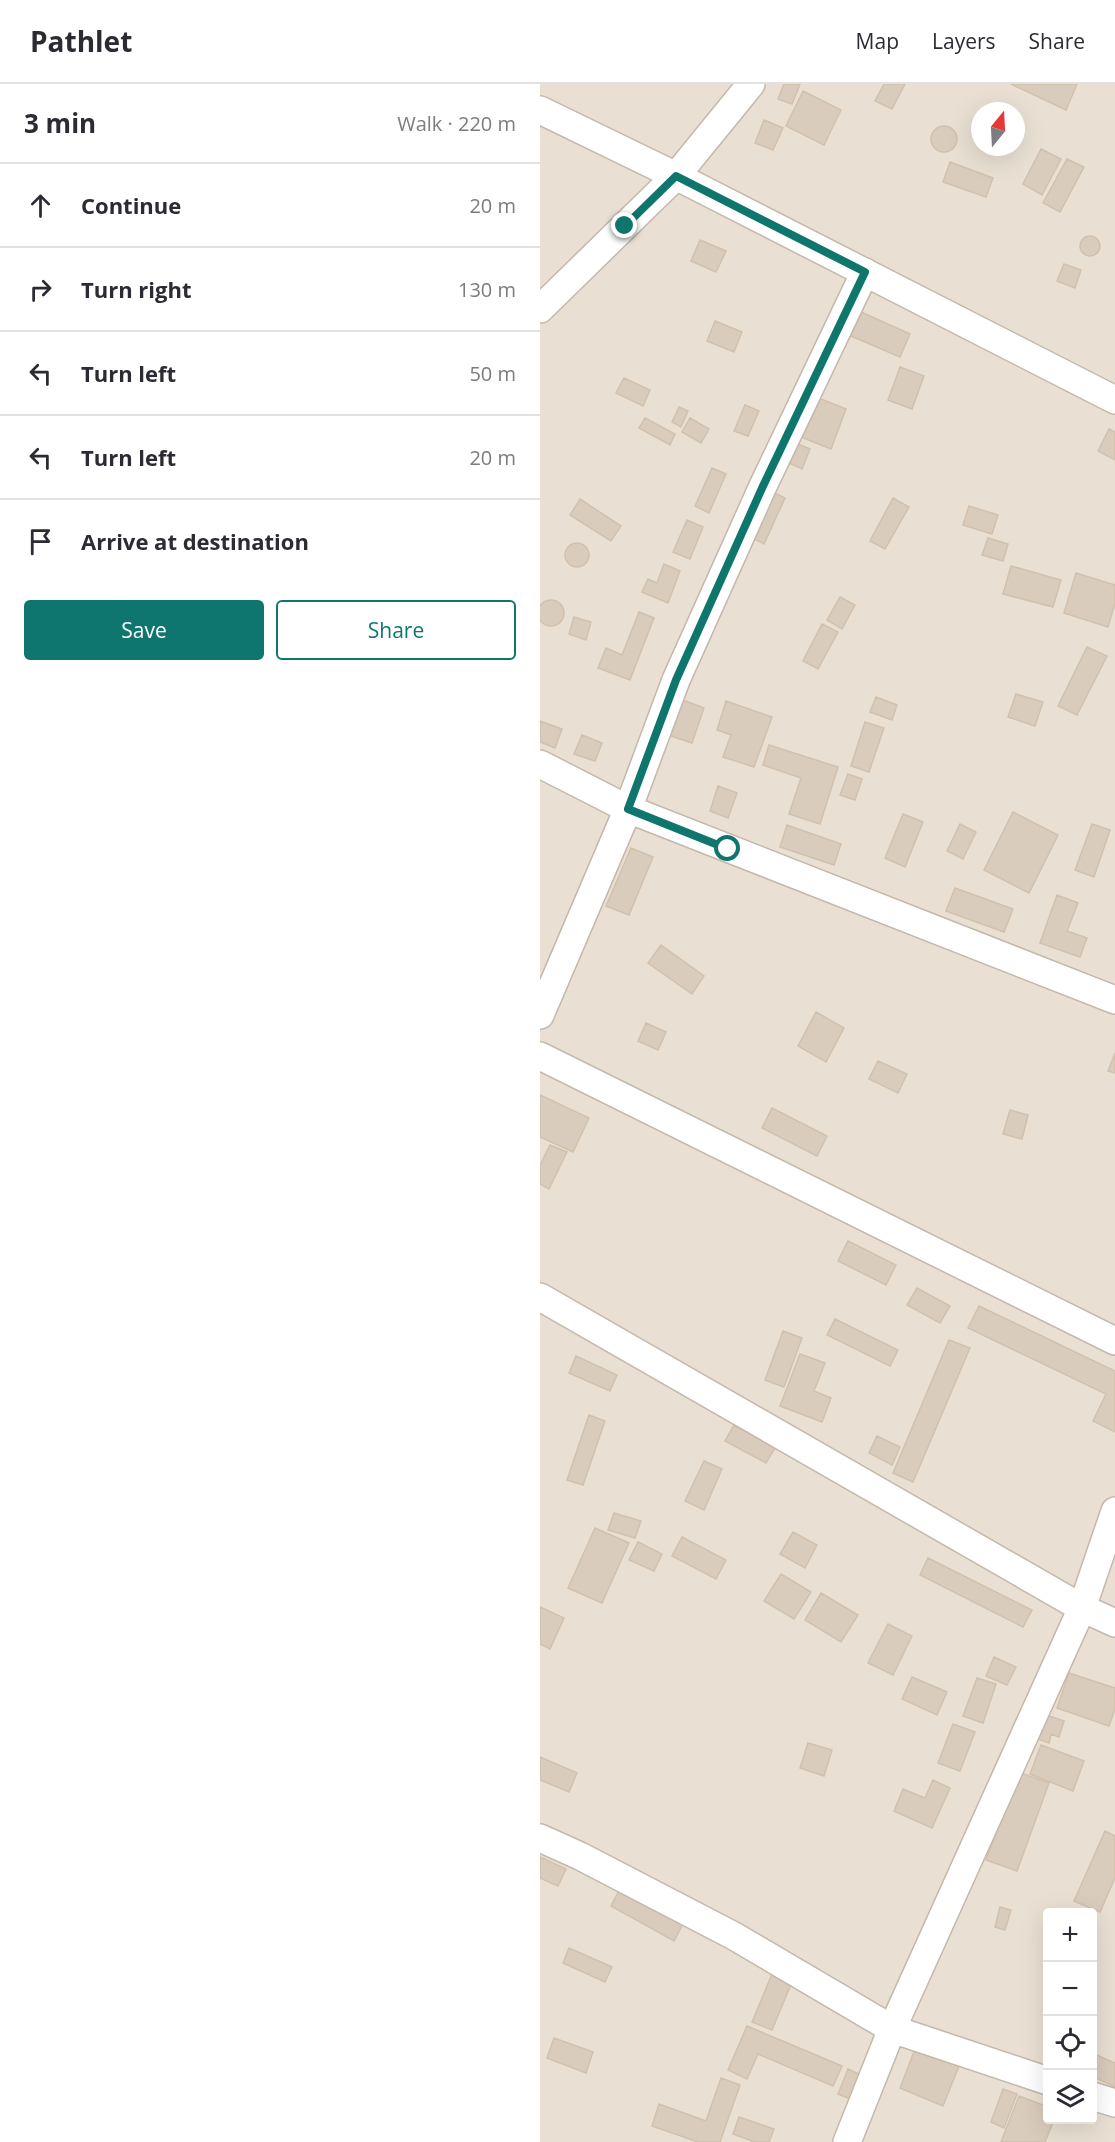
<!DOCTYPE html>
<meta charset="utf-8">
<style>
:root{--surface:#fff;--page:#f7f7f7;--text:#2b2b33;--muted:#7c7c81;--line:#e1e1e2;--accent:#0f766e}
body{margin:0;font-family:"Open Sans",sans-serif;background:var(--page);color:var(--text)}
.controls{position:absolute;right:18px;bottom:18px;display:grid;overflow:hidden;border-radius:6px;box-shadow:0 6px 24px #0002}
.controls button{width:54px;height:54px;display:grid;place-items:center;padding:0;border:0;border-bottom:2px solid var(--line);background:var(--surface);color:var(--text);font:30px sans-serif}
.compass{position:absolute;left:431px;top:18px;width:54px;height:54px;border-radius:50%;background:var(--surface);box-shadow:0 6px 24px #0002;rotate:18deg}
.stop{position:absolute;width:18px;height:18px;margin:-14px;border:4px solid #0f766e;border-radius:50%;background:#fff}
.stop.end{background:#0f766e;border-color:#fff;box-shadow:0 2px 6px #0008}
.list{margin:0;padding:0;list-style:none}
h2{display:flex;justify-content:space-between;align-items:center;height:78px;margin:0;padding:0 24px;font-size:26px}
h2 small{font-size:20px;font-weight:400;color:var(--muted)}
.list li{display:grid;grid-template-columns:39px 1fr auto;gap:18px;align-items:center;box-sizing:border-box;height:84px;padding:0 24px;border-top:2px solid var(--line)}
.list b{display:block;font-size:22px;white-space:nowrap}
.list em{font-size:20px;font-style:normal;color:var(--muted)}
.actions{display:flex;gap:12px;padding:18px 24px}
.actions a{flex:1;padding:14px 0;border:2px solid var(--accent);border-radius:6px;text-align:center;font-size:21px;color:var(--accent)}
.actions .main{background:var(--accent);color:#fff}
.icon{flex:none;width:33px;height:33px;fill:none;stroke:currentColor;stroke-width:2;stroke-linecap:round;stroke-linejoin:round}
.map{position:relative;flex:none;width:575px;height:2058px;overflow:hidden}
header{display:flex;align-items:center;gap:36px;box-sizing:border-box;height:84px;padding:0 30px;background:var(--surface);border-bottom:2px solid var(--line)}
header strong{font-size:28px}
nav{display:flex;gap:33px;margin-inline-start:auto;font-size:21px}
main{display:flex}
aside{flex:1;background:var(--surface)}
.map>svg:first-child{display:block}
</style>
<header>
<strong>Pathlet</strong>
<nav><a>Map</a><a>Layers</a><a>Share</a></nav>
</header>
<main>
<aside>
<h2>3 min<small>Walk · 220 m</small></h2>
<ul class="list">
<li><svg class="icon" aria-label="ahead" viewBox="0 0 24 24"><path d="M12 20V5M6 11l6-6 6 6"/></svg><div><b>Continue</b></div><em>20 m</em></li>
<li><svg class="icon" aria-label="right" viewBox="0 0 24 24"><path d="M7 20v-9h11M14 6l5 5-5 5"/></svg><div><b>Turn right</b></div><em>130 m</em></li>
<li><svg class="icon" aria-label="left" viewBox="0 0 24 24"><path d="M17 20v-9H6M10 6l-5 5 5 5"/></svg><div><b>Turn left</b></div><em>50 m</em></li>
<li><svg class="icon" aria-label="left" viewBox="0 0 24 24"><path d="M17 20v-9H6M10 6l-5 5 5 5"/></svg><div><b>Turn left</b></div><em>20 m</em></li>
<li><svg class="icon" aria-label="arrive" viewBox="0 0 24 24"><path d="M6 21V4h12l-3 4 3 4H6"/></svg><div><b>Arrive at destination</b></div></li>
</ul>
<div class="actions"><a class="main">Save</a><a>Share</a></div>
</aside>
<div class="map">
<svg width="575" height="2058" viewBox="0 0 575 2058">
<rect width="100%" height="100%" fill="#f4eee5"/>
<path fill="#e9e0d3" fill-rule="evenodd" d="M 0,0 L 575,0 L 575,2058 L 0,2058 ZM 440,27 L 476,27 L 476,63 L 440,63 ZM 508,1828 L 552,1828 L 552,2036 L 508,2036 Z"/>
<path fill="#daccbc" stroke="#d2c0ac" stroke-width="1.5" d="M 244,0 L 260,0 L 252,20 L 238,15 Z
M 344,0 L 365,0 L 352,25 L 335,17 Z
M 471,0 L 537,0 L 526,26 Z
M 263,7 L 301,26 L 284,61 L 246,42 Z
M 224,36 L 243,44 L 233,66 L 215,59 Z
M391 55a13 13 0 1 1 26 0a13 13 0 1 1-26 0Z
M 501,65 L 521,75 L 502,111 L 483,100 Z
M 527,75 L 544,83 L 520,128 L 503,119 Z
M 410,78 L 453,94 L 446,113 L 403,98 Z
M540 162a10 10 0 1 1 20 0a10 10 0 1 1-20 0Z
M 160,156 L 186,167 L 176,188 L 151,177 Z
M 524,180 L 541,186 L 535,204 L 517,197 Z
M 321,228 L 370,250 L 360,273 L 311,252 Z
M 175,237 L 202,248 L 194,268 L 167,257 Z
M 360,283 L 384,292 L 372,325 L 348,316 Z
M 84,294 L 110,306 L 103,322 L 76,309 Z
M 271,311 L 306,325 L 291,365 L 256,351 Z
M 205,321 L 219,327 L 208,352 L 194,347 Z
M 139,323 L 148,327 L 141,343 L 132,338 Z
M 105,334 L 135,350 L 130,361 L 99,344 Z
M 150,334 L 169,345 L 161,359 L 142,348 Z
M 569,345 L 575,348 L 575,376 L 558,367 Z
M 252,358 L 270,365 L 262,385 L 245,377 Z
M 172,384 L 186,390 L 169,429 L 155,422 Z
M 227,405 L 245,414 L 224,460 L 206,451 Z
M 353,414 L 369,423 L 345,465 L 330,457 Z
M 40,415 L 81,442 L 71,457 L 30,431 Z
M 429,422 L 458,431 L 452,450 L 423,441 Z
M 147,436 L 163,443 L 150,475 L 133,468 Z
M 448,454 L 468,460 L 463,477 L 442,471 Z
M25 471a12 12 0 1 1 24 0a12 12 0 1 1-24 0Z
M 124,480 L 140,487 L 128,519 L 102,508 L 108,495 L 117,499 Z
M 471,482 L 521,496 L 513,523 L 463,510 Z
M 536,489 L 575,501 L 575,519 L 568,543 L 524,529 Z
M 300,513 L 315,521 L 302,545 L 287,536 Z
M-2 529a13 13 0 1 1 26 0a13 13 0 1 1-26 0Z
M 99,528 L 114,534 L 90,596 L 58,584 L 66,564 L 82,571 Z
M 34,533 L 51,538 L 46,556 L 29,550 Z
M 282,540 L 298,548 L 278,585 L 263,577 Z
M 547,563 L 567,572 L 537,631 L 518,622 Z
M 476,610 L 503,618 L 495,642 L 468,633 Z
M 135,613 L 164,624 L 152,659 L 122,649 Z
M 336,613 L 357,621 L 352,636 L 330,628 Z
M 186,617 L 232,633 L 214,683 L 183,673 L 191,651 L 177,646 Z
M 0,637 L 22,645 L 15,664 L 0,658 Z
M 325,638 L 344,644 L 329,688 L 311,682 Z
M 42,651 L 62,659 L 55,677 L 34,670 Z
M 229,661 L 298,683 L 280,740 L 249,730 L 261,694 L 223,681 Z
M 308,690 L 322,695 L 315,716 L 300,711 Z
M 178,702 L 197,709 L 188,734 L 170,727 Z
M 473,728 L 518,751 L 489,809 L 444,786 Z
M 363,730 L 383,738 L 365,783 L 345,774 Z
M 420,740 L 436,748 L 423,775 L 407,767 Z
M 552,740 L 570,746 L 554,793 L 535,786 Z
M 247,741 L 301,760 L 294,781 L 240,763 Z
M 91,764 L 113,773 L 89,831 L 66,822 Z
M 415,804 L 473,825 L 464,848 L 406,827 Z
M 517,811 L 538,819 L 527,847 L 547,854 L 540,873 L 500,859 Z
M 121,861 L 164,892 L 152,910 L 108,879 Z
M 276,928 L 304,944 L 286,978 L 258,962 Z
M 106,939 L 126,948 L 118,966 L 98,957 Z
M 575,969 L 575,989 L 568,987 Z
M 338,977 L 367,990 L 358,1009 L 329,995 Z
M 0,1011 L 49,1034 L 33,1068 L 0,1053 Z
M 232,1024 L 287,1052 L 277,1072 L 222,1044 Z
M 470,1026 L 488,1031 L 482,1055 L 463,1050 Z
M 10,1061 L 27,1068 L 9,1105 L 0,1100 L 0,1081 Z
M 308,1157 L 356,1181 L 346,1201 L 298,1177 Z
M 377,1204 L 410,1222 L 400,1239 L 367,1221 Z
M 439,1222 L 575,1287 L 575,1348 L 553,1337 L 566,1310 L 428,1244 Z
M 295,1235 L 358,1266 L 350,1282 L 287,1251 Z
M 243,1247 L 262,1254 L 244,1303 L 225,1296 Z
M 409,1256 L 430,1264 L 373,1398 L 353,1389 Z
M 260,1270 L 285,1279 L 274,1307 L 291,1314 L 282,1338 L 240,1322 Z
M 36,1272 L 77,1291 L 70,1307 L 29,1289 Z
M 49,1331 L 65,1337 L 43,1401 L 27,1396 Z
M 194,1341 L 235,1364 L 226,1379 L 185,1357 Z
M 337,1352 L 360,1363 L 352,1381 L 329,1369 Z
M 164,1377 L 182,1385 L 164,1426 L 145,1417 Z
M 74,1429 L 101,1437 L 95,1454 L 68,1446 Z
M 55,1444 L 89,1459 L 62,1519 L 28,1504 Z
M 253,1448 L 277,1461 L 265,1484 L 240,1470 Z
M 142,1453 L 186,1476 L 176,1495 L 132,1472 Z
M 98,1458 L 122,1470 L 114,1487 L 89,1476 Z
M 388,1474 L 492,1526 L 483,1543 L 380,1491 Z
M 241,1490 L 271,1508 L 254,1535 L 224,1517 Z
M 281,1509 L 318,1531 L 301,1558 L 265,1536 Z
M 0,1523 L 24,1534 L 10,1565 L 0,1560 Z
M 348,1540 L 372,1552 L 353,1591 L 328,1579 Z
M 454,1573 L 476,1583 L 467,1601 L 446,1592 Z
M 529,1589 L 575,1604 L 575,1625 L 569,1642 L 517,1624 Z
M 372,1593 L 407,1608 L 397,1631 L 362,1615 Z
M 437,1594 L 456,1600 L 443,1639 L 423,1632 Z
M 506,1631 L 524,1637 L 519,1653 L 511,1650 L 509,1659 L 498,1655 Z
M 413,1640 L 435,1648 L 420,1687 L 398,1679 Z
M 268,1659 L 292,1666 L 284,1692 L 260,1684 Z
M 501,1661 L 544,1677 L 533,1707 L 490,1690 Z
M 0,1673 L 37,1689 L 29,1708 L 0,1696 Z
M 478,1688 L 509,1699 L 477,1787 L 446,1776 Z
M 393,1696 L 410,1704 L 392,1744 L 354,1727 L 363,1705 L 385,1714 Z
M 565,1747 L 575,1752 L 575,1794 L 560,1828 L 534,1817 Z
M 0,1773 L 26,1785 L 18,1802 L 0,1794 Z
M 82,1801 L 145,1836 L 134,1857 L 71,1822 Z
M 460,1823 L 471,1826 L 465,1846 L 455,1843 Z
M 29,1864 L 72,1883 L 65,1898 L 23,1879 Z
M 232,1890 L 252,1898 L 232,1946 L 212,1938 Z
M 207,1942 L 302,1982 L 293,2002 L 218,1970 L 207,1995 L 188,1986 Z
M 14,1954 L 53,1968 L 46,1989 L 7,1974 Z
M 375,1965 L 419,1982 L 403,2022 L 360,2004 Z
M 552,1969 L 575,1979 L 575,2003 L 552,1992 Z
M 308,1985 L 325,1993 L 315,2017 L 298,2010 Z
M 181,1994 L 200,2001 L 180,2058 L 158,2058 L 112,2042 L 119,2020 L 166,2037 Z
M 463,2005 L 477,2010 L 464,2044 L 451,2038 Z
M 479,2012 L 508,2023 L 508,2036 L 514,2036 L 505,2058 L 461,2058 Z
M 199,2033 L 234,2045 L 229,2058 L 215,2058 L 193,2050 Z"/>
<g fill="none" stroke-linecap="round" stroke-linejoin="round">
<defs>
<path id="street" d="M 0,26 L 136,92 L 575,316
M 0,225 L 136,92 L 211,0
M 0,680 L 88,725 L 575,916
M 0,931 L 88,725 L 136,596 L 223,402 L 325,188
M 0,972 L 575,1257
M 0,1213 L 542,1524 L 575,1539
M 0,1754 L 40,1772 L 194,1852 L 352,1945 L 508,1997
M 552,2012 L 575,2019
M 307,2058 L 352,1945 L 542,1524 L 575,1427"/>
</defs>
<use href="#street" stroke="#c4b8aa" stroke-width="30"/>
<use href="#street" stroke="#fff" stroke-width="27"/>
</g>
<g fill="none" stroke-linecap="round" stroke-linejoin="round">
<path stroke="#0f766e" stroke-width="8" d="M 85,142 L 136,92 L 325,188 L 223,402 L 136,596 L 88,725 L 188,765"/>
</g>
</svg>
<div class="controls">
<button>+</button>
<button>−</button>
<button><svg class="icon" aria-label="locate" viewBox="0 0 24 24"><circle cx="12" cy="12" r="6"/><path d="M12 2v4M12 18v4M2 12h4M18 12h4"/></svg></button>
<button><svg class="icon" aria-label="layers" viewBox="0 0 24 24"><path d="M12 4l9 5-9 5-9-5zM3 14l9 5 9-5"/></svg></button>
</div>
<svg class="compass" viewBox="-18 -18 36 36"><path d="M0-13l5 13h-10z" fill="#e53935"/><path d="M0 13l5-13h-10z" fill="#7c7c81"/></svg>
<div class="stop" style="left:188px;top:765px"></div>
<div class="stop end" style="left:85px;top:142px"></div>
</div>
</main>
